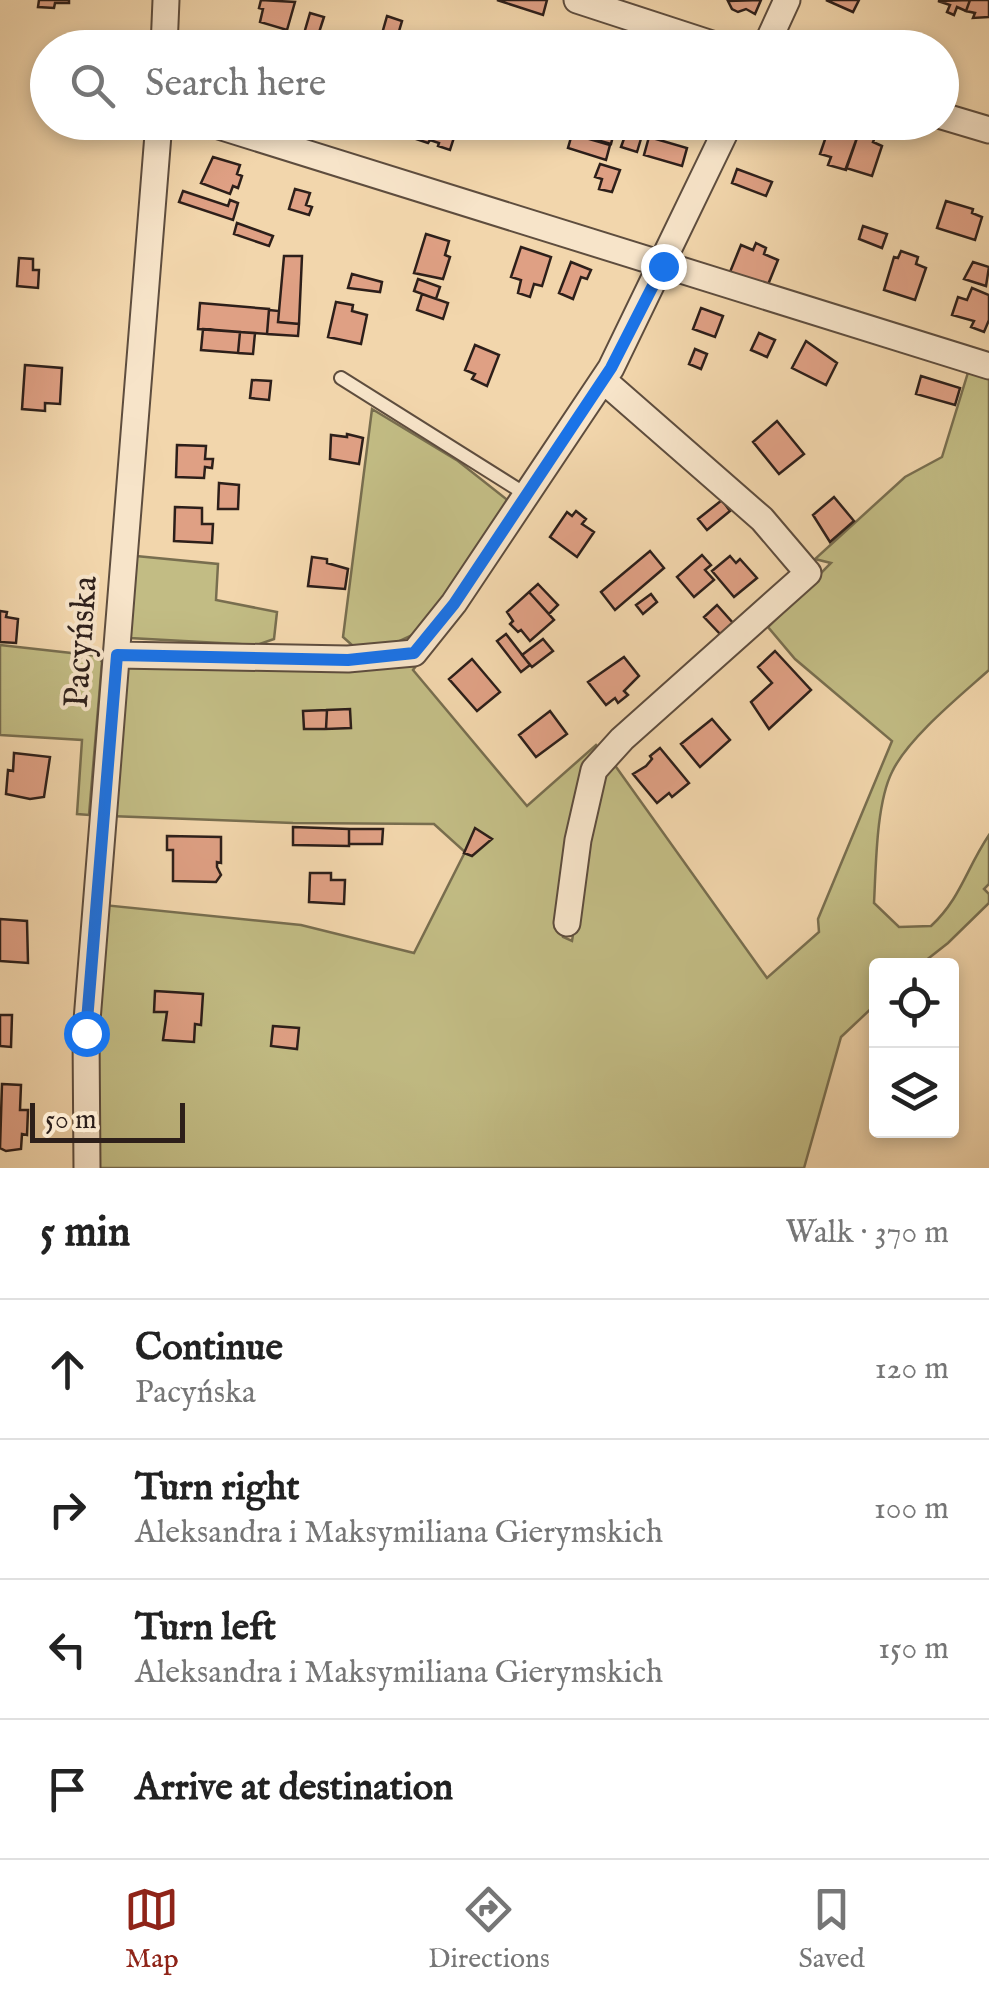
<!DOCTYPE html>
<meta charset="utf-8">
<style>
:root{--surface:#fff;--page:#f6f6f6;--text:#222;--muted:#767676;--line:#e0e0e0;--accent:#8f2418}
body{margin:0;font-family:"IM FELL English",serif;background:var(--page);color:var(--text)}
.controls{position:absolute;right:30px;bottom:30px;display:grid;overflow:hidden;border-radius:10px;box-shadow:0 5px 15px #0003}
.controls button{width:90px;height:90px;display:grid;place-items:center;padding:0;border:0;border-bottom:2px solid var(--line);background:var(--surface);color:var(--text);font:50px sans-serif}
.scale{position:absolute;left:30px;bottom:25px;width:155px;box-sizing:border-box;padding-left:10px;border:5px solid #2d1f1a;border-top:0;font-size:28px;line-height:35px;white-space:nowrap;color:#2d1f1a;-webkit-text-stroke:8px #f7e4c9;paint-order:stroke}
.stop{position:absolute;width:30px;height:30px;margin:-22px;border:8px solid #1a73e8;border-radius:50%;background:#fff}
.stop.end{background:#1a73e8;border-color:#fff;box-shadow:0 2px 10px #0008}
.list{margin:0;padding:0;list-style:none}
h2{display:flex;justify-content:space-between;align-items:center;height:130px;margin:0;padding:0 40px;font-size:42px}
h2 small{font-size:32px;font-weight:400;color:var(--muted)}
.list li{display:grid;grid-template-columns:65px 1fr auto;gap:30px;align-items:center;box-sizing:border-box;height:140px;padding:0 40px;border-top:2px solid var(--line)}
.list b{display:block;font-size:38px;white-space:nowrap}
.list p{margin:0;font-size:32px;white-space:nowrap;color:var(--muted)}
.list em{font-size:32px;font-style:normal;color:var(--muted)}
.icon{flex:none;width:55px;height:55px;fill:none;stroke:currentColor;stroke-width:2;stroke-linecap:round;stroke-linejoin:round}
.map{position:relative;flex:none;width:989px;height:1168px;overflow:hidden}
.search{position:absolute;background:var(--surface);box-shadow:0 5px 15px #0003;left:30px;right:30px;top:30px;height:110px;display:flex;align-items:center;gap:25px;box-sizing:border-box;padding:0 35px;border-radius:55px;color:var(--muted);font-size:38px}
.sheet{height:690px;background:var(--surface)}
nav{display:flex;justify-content:space-around;align-items:center;box-sizing:border-box;height:140px;border-top:2px solid var(--line);background:var(--surface);font-size:28px;color:var(--muted)}
nav a{display:grid;justify-items:center;gap:5px}
nav .on{color:var(--accent)}
.map>svg:first-child{display:block}
</style>
<div class="map">
<svg width="989" height="1168" viewBox="0 0 989 1168">
<rect width="100%" height="100%" fill="#f2d6ac"/>
<filter id="stains"><feTurbulence type="fractalNoise" baseFrequency=".002" numOctaves="4"/><feColorMatrix values="0 0 0 0 .2 0 0 0 0 .09 0 0 0 0 .02 0 0 0 .5 -.17"/></filter>
<radialGradient id="worn" r=".72"><stop offset=".6" stop-color="#630" stop-opacity="0"/><stop offset="1" stop-color="#630" stop-opacity=".3"/></radialGradient>
<path fill="#c2bc84" stroke="#786e4f" stroke-width="2.5" d="M 970,366 L 989,372 L 989,670 C 961,695 908,738 892,772 C 876,804 876,867 874,903 L 899,927 L 931,926 C 961,898 966,869 989,835 L 989,884 L 984,889 L 989,894 L 989,903 L 948,943 L 920,965 L 876,966 L 876,1004 L 841,1037 L 804,1168 L 98,1168 L 95,1035 L 104,905 L 301,925 L 414,953 L 465,852 L 434,824 L 293,823 L 110,816 L 122,669 L 154,662 L 416,666 L 413,670 L 527,806 L 596,745 L 600,750 L 559,888 L 563,937 L 572,941 L 599,776 L 614,764 L 767,978 L 819,932 L 818,919 L 892,741 L 795,659 L 768,627 L 831,563 L 815,559 L 905,477 L 942,457 Z
M 372,409 L 458,461 L 510,502 L 421,631 L 387,647 L 353,646 L 343,637 Z
M 136,556 L 218,564 L 216,600 L 277,612 L 274,639 L 257,645 L 130,638 Z
M 0,645 L 98,656 L 102,662 L 89,815 L 77,814 L 82,740 L 0,735 Z"/>
<path fill="#dfa084" stroke="#2d1f1a" stroke-width="2.5" d="M 39,0 L 69,0 L 69,3 L 55,3 L 54,8 L 38,7 Z
M 261,0 L 295,2 L 287,30 L 260,22 L 263,9 L 259,8 Z
M 497,0 L 547,0 L 543,15 Z
M 761,0 L 755,14 L 746,9 L 738,12 L 732,9 L 728,1 Z
M 826,0 L 859,0 L 853,12 Z
M 970,0 L 966,11 L 957,7 L 954,15 L 947,12 L 950,5 L 938,1 Z
M 970,0 L 989,0 L 989,17 L 973,18 L 975,13 L 966,11 Z
M 310,13 L 324,17 L 314,48 L 301,44 Z
M 387,16 L 402,21 L 394,48 L 378,48 Z
M 575,33 L 591,39 L 588,48 L 570,48 Z
M 409,122 L 459,122 L 450,150 L 438,146 L 439,143 L 430,140 L 428,143 L 404,135 Z
M 576,122 L 594,122 L 615,128 L 611,144 L 572,133 Z
M 630,122 L 646,122 L 637,152 L 621,147 Z
M 831,122 L 847,126 L 845,134 L 857,138 L 846,170 L 828,165 L 831,157 L 820,154 Z
M 859,132 L 875,137 L 873,142 L 882,146 L 872,176 L 846,168 Z
M 572,134 L 610,145 L 606,160 L 568,148 Z
M 649,137 L 687,148 L 682,166 L 644,155 Z
M 213,157 L 240,165 L 237,174 L 242,176 L 238,188 L 233,186 L 230,194 L 201,183 Z
M 600,164 L 620,170 L 612,192 L 599,189 L 602,179 L 595,177 Z
M 737,169 L 772,182 L 766,196 L 732,183 Z
M 295,189 L 310,193 L 306,205 L 312,207 L 309,215 L 289,209 Z
M 183,191 L 228,206 L 230,200 L 238,203 L 233,220 L 179,202 Z
M 946,201 L 973,209 L 972,213 L 982,217 L 975,240 L 937,228 Z
M 237,223 L 273,236 L 269,246 L 234,234 Z
M 863,226 L 887,234 L 882,248 L 859,239 Z
M 426,234 L 449,241 L 445,255 L 450,257 L 443,279 L 414,273 Z
M 756,243 L 766,248 L 764,254 L 778,260 L 767,287 L 730,272 L 741,245 L 753,250 Z
M 521,247 L 551,257 L 542,286 L 534,284 L 530,297 L 518,293 L 521,280 L 511,277 Z
M 901,251 L 918,257 L 916,264 L 926,268 L 915,300 L 884,290 L 894,257 L 898,258 Z
M 284,256 L 302,256 L 299,324 L 278,322 Z
M 19,258 L 33,259 L 33,270 L 39,270 L 38,288 L 17,286 Z
M 571,262 L 591,270 L 587,279 L 581,277 L 573,299 L 559,293 Z
M 973,262 L 989,267 L 986,286 L 964,279 Z
M 352,274 L 382,282 L 380,292 L 348,288 Z
M 418,279 L 440,287 L 436,299 L 414,291 Z
M 972,288 L 989,295 L 989,320 L 984,332 L 971,327 L 974,321 L 952,315 L 958,297 L 967,300 Z
M 422,294 L 448,303 L 443,319 L 417,310 Z
M 336,302 L 353,305 L 352,311 L 367,315 L 361,344 L 328,337 Z
M 200,303 L 269,309 L 267,334 L 198,329 Z
M 701,308 L 723,316 L 715,337 L 693,329 Z
M 269,310 L 279,311 L 278,322 L 299,324 L 298,336 L 267,334 Z
M 203,329 L 240,332 L 238,353 L 201,350 Z
M 240,332 L 255,333 L 253,354 L 238,353 Z
M 759,333 L 775,340 L 767,357 L 751,350 Z
M 806,341 L 837,363 L 826,385 L 792,368 Z
M 475,345 L 499,355 L 487,386 L 472,379 L 475,374 L 465,370 Z
M 695,349 L 707,354 L 701,369 L 689,364 Z
M 25,365 L 62,368 L 60,404 L 45,403 L 45,411 L 22,409 Z
M 921,376 L 960,388 L 955,405 L 916,394 Z
M 252,380 L 271,381 L 269,400 L 250,398 Z
M 777,421 L 804,454 L 779,474 L 753,442 Z
M 347,434 L 363,438 L 359,464 L 330,459 L 331,435 L 347,437 Z
M 177,445 L 206,446 L 205,459 L 213,459 L 212,468 L 205,467 L 204,478 L 176,477 Z
M 219,483 L 239,485 L 238,509 L 218,509 Z
M 834,497 L 854,521 L 830,542 L 813,515 Z
M 722,500 L 730,511 L 707,530 L 698,519 Z
M 175,507 L 202,508 L 202,524 L 213,524 L 212,543 L 174,541 Z
M 576,511 L 586,519 L 582,524 L 594,532 L 577,557 L 550,537 L 567,512 L 572,516 Z
M 650,551 L 664,568 L 615,610 L 601,592 Z
M 702,555 L 711,565 L 705,570 L 714,580 L 694,597 L 677,577 Z
M 730,556 L 736,563 L 740,559 L 757,578 L 734,597 L 712,571 Z
M 312,557 L 327,559 L 327,563 L 348,569 L 345,589 L 308,586 Z
M 538,584 L 558,605 L 549,614 L 529,592 Z
M 529,592 L 554,620 L 530,641 L 521,630 L 518,632 L 510,624 L 513,621 L 507,612 Z
M 651,594 L 657,602 L 643,614 L 636,605 Z
M 717,605 L 733,623 L 721,635 L 704,617 Z
M 0,611 L 7,612 L 6,617 L 18,619 L 16,643 L 0,642 Z
M 506,634 L 530,665 L 521,672 L 497,641 Z
M 543,639 L 553,651 L 532,667 L 522,655 Z
M 775,651 L 811,690 L 769,729 L 751,702 L 772,683 L 758,667 Z
M 624,657 L 639,676 L 624,691 L 628,695 L 618,703 L 615,698 L 606,705 L 588,682 Z
M 472,659 L 500,692 L 477,711 L 449,679 Z
M 350,709 L 351,728 L 326,729 L 327,710 Z
M 327,710 L 326,729 L 304,729 L 303,711 Z
M 550,711 L 567,734 L 536,757 L 519,735 Z
M 712,719 L 730,740 L 700,767 L 681,744 Z
M 660,748 L 689,783 L 672,797 L 669,793 L 657,803 L 633,774 L 646,766 L 652,759 L 650,756 Z
M 14,753 L 50,757 L 44,797 L 30,799 L 6,794 L 8,770 L 13,771 Z
M 293,827 L 349,829 L 349,846 L 293,845 Z
M 475,828 L 492,839 L 472,856 L 464,853 Z
M 349,829 L 383,829 L 382,844 L 349,844 Z
M 167,836 L 221,837 L 221,863 L 217,862 L 217,867 L 221,875 L 216,882 L 173,881 L 173,850 L 167,850 Z
M 310,873 L 331,873 L 331,880 L 345,880 L 344,904 L 309,902 Z
M 0,919 L 27,921 L 28,963 L 0,961 Z
M 155,991 L 203,994 L 201,1025 L 195,1024 L 194,1042 L 163,1040 L 167,1012 L 154,1012 Z
M 0,1015 L 12,1015 L 11,1047 L 0,1046 Z
M 273,1026 L 299,1028 L 297,1049 L 271,1046 Z
M 2,1084 L 21,1085 L 20,1110 L 28,1110 L 27,1135 L 22,1134 L 21,1149 L 6,1151 L 0,1148 Z"/>
<g fill="none" stroke-linecap="round" stroke-linejoin="round">
<defs>
<path id="service" d="M 341,378 L 527,495"/>
<path id="minor" d="M 577,0 L 724,48
M 164,48 L 166,0
M 765,48 L 787,0
M 942,116 L 989,130
M 206,122 L 989,366
M 117,655 L 348,659 L 414,653 L 454,603 L 611,368 L 730,122
M 567,923 L 578,840 L 594,770 L 622,739 L 808,573 L 762,519 L 603,380
M 87,1168 L 86,1033 L 159,122"/>
</defs>
<use href="#service" stroke="#5e4d3e" stroke-width="16"/>
<use href="#minor" stroke="#5e4d3e" stroke-width="29"/>
<use href="#service" stroke="#f7e4c9" stroke-width="12"/>
<use href="#minor" stroke="#f7e4c9" stroke-width="25"/>
</g>
<g fill="none" stroke-linecap="round" stroke-linejoin="round">
<path stroke="#1a73e8" stroke-width="12" d="M 86,1033 L 117,655 L 348,660 L 414,653 L 454,604 L 611,368 L 663,266"/>
</g>
<g text-anchor="middle" dominant-baseline="central" stroke-width="8" stroke-linejoin="round" paint-order="stroke">
<g font-size="35" fill="#2d1f1a" stroke="#f7e4c9">
<text transform="translate(82 642) rotate(-86)">Pacyńska</text>
</g>
</g>
<rect width="100%" height="100%" filter="url(#stains)"/>
<rect width="100%" height="100%" fill="url(#worn)"/>
</svg>
<div class="controls">
<button><svg class="icon" aria-label="locate" viewBox="0 0 24 24"><circle cx="12" cy="12" r="6"/><path d="M12 2v4M12 18v4M2 12h4M18 12h4"/></svg></button>
<button><svg class="icon" aria-label="layers" viewBox="0 0 24 24"><path d="M12 4l9 5-9 5-9-5zM3 14l9 5 9-5"/></svg></button>
</div>
<div class="scale">50 m</div>
<div class="stop" style="left:86px;top:1033px"></div>
<div class="stop end" style="left:663px;top:266px"></div>
<div class="search"><svg class="icon" aria-label="search" viewBox="0 0 24 24"><circle cx="10" cy="10" r="6"/><path d="M15 15l6 6"/></svg>Search here</div>
</div>
<section class="sheet">
<h2>5 min<small>Walk · 370 m</small></h2>
<ul class="list">
<li><svg class="icon" aria-label="ahead" viewBox="0 0 24 24"><path d="M12 20V5M6 11l6-6 6 6"/></svg><div><b>Continue</b><p>Pacyńska</p></div><em>120 m</em></li>
<li><svg class="icon" aria-label="right" viewBox="0 0 24 24"><path d="M7 20v-9h11M14 6l5 5-5 5"/></svg><div><b>Turn right</b><p>Aleksandra i Maksymiliana Gierymskich</p></div><em>100 m</em></li>
<li><svg class="icon" aria-label="left" viewBox="0 0 24 24"><path d="M17 20v-9H6M10 6l-5 5 5 5"/></svg><div><b>Turn left</b><p>Aleksandra i Maksymiliana Gierymskich</p></div><em>150 m</em></li>
<li><svg class="icon" aria-label="arrive" viewBox="0 0 24 24"><path d="M6 21V4h12l-3 4 3 4H6"/></svg><div><b>Arrive at destination</b></div></li>
</ul>
</section>
<nav>
<a class="on"><svg class="icon" aria-label="map" viewBox="0 0 24 24"><path d="M3 6l6-2 6 2 6-2v14l-6 2-6-2-6 2zM9 4v14M15 6v14"/></svg>Map</a>
<a><svg class="icon" aria-label="directions" viewBox="0 0 24 24"><path d="M12 3l9 9-9 9-9-9zM9 14v-3h6M13 9l2 2-2 2"/></svg>Directions</a>
<a><svg class="icon" aria-label="saved" viewBox="0 0 24 24"><path d="M7 4h10v16l-5-4-5 4z"/></svg>Saved</a>
</nav>
